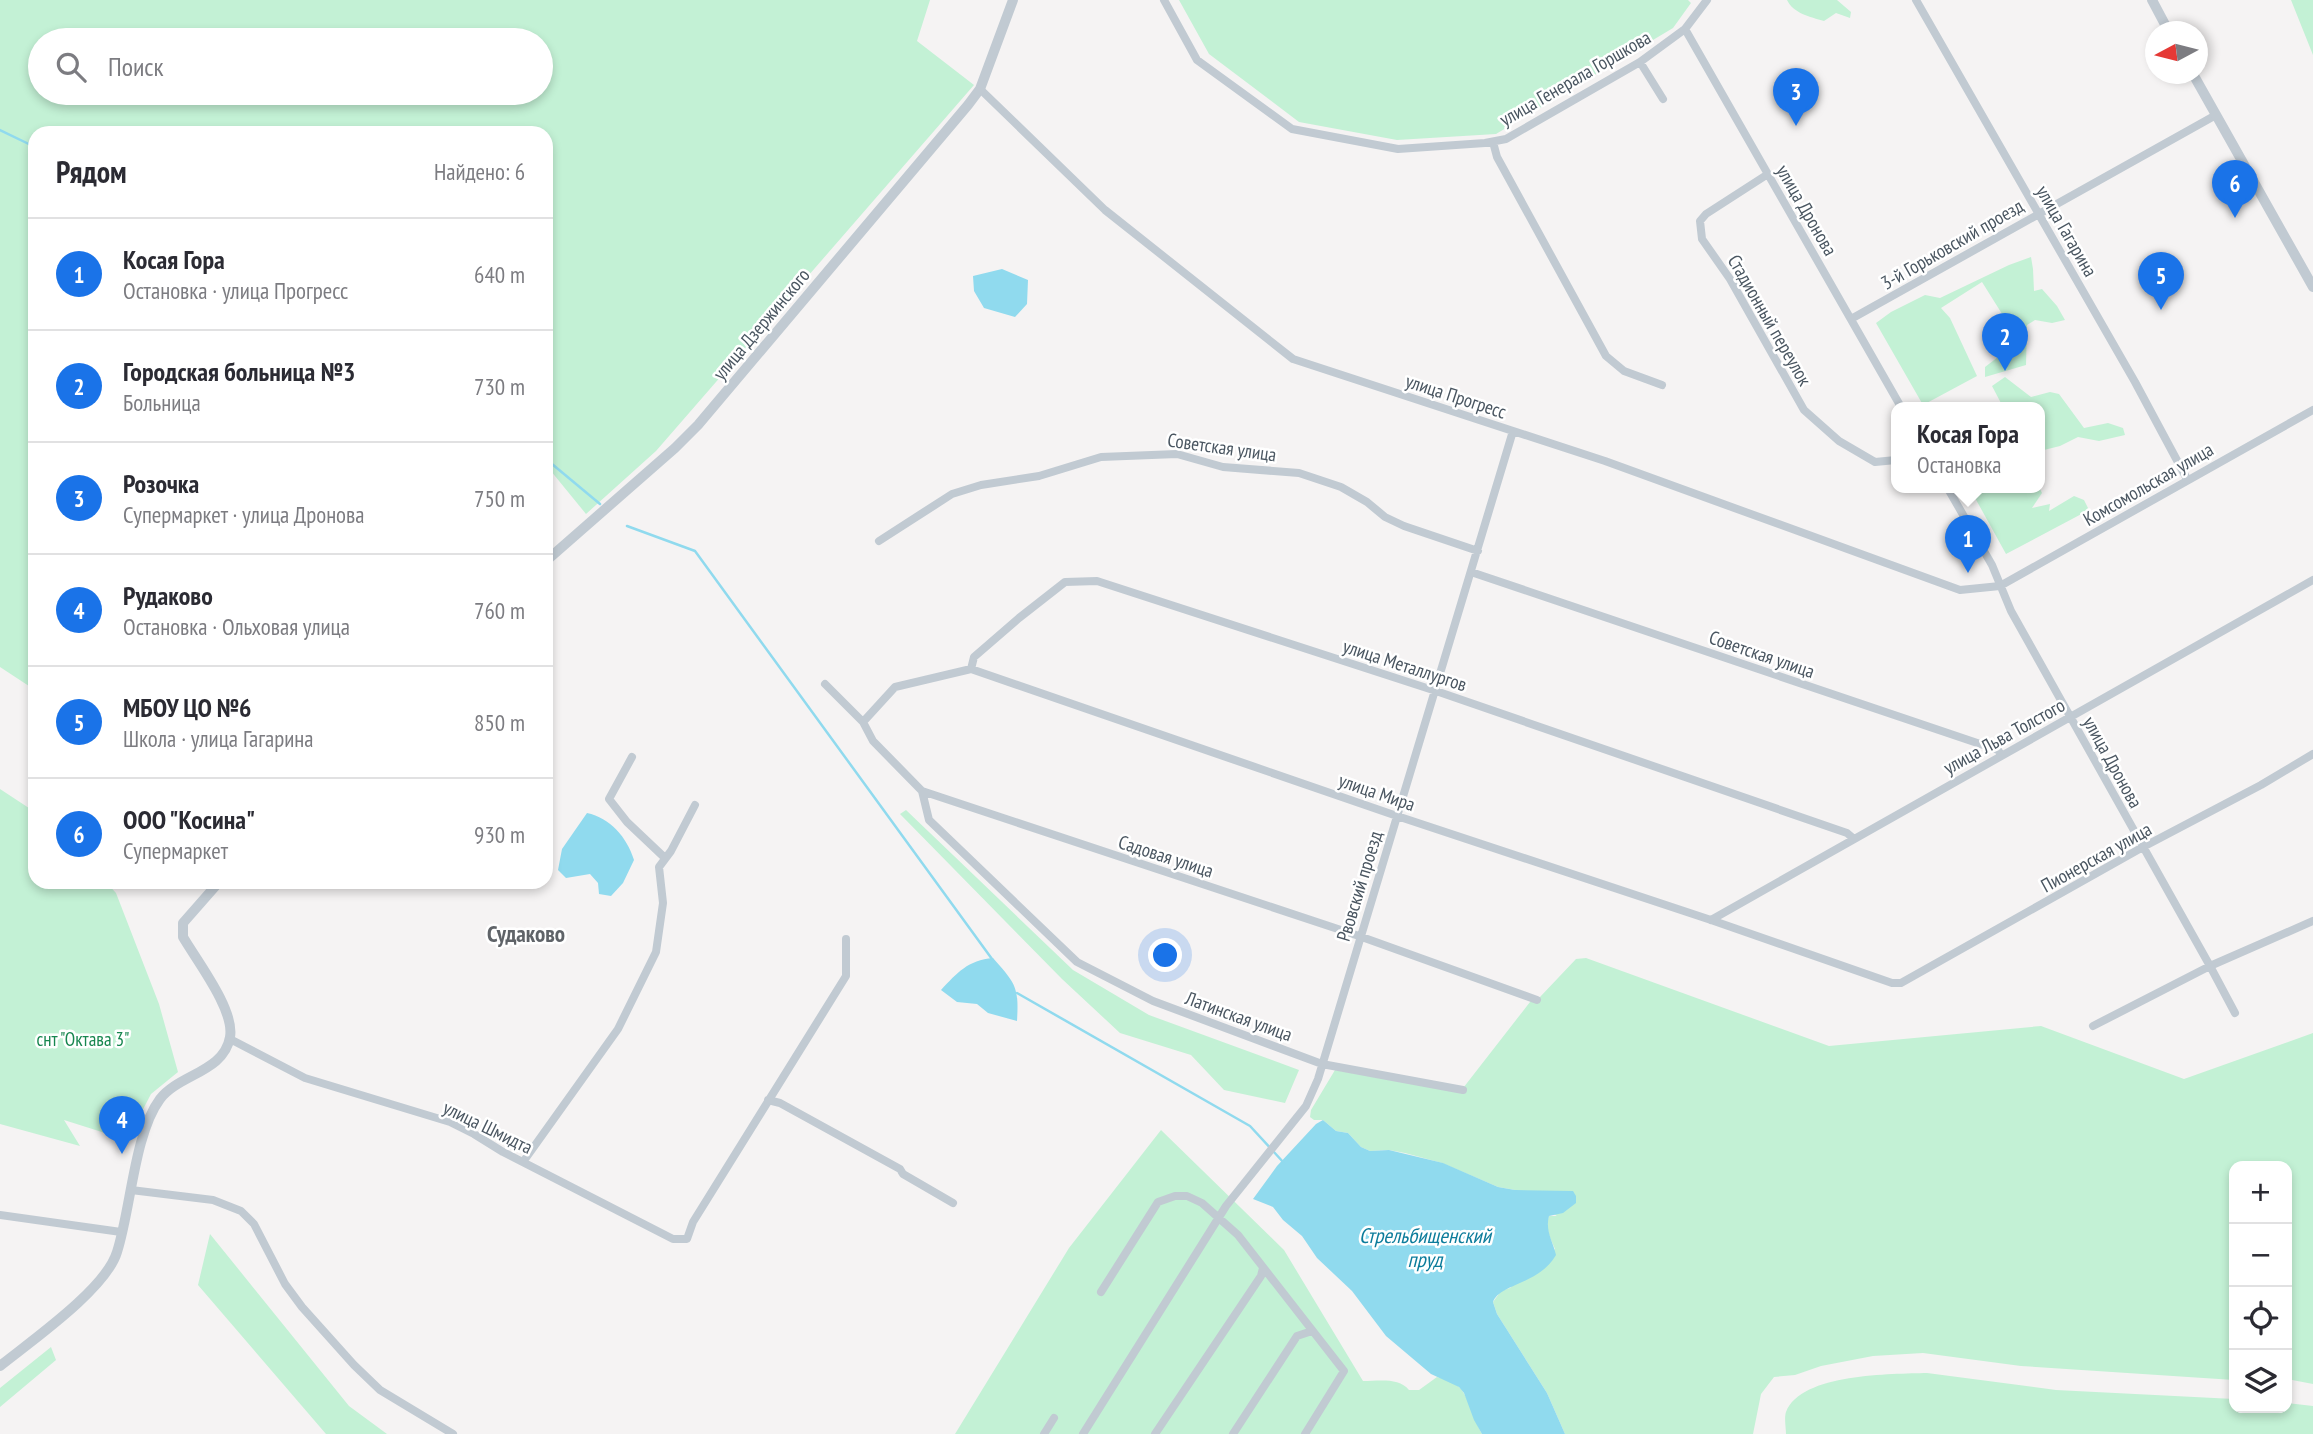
<!DOCTYPE html>
<html lang="ru">
<meta charset="utf-8">
<style>
:root{--surface:#fff;--page:#f7f7f7;--text:#2b2b33;--muted:#7c7c81;--line:#e1e1e2;--accent:#1a73e8}
body{margin:0;font-family:"PT Sans Narrow",sans-serif;background:var(--page);color:var(--text)}
.controls{position:absolute;right:21px;bottom:21px;display:grid;overflow:hidden;border-radius:14px;box-shadow:0 4px 10px #0003}
.controls button{width:63px;height:63px;display:grid;place-items:center;padding:0;border:0;border-bottom:2px solid var(--line);background:var(--surface);color:var(--text);font:35px sans-serif}
.compass{position:absolute;left:2145px;top:21px;width:63px;height:63px;border-radius:50%;background:var(--surface);box-shadow:0 4px 10px #0003;rotate:263deg}
.you{position:absolute;left:1166px;top:956px;width:24px;height:24px;margin:-18px;border:5px solid #fff;border-radius:50%;background:#1a73e8;box-shadow:0 0 0 10px #1a73e833}
.badge{display:grid;place-items:center;width:46px;height:46px;border-radius:50%;background:var(--accent);color:#fff;font-size:23px;font-weight:700}
.pin{position:absolute;translate:-50% -58px;filter:drop-shadow(0 2px 4px #0008)}
.pin::after{content:'';position:absolute;top:37px;width:24px;height:21px;background:inherit;clip-path:polygon(0 0,100% 0,50% 100%)}
.popup{position:absolute;left:1891px;top:402px;width:154px;height:91px;box-sizing:border-box;display:grid;place-content:center;border-radius:14px;background:var(--surface);filter:drop-shadow(0 2px 5px #0005);font-size:23px;white-space:nowrap;color:var(--muted)}
.popup b{font-size:26px;color:var(--text)}
.popup::after{content:'';position:absolute;left:50%;top:100%;margin-left:-14px;border:14px solid transparent;border-top-color:var(--surface)}
.list{margin:0;padding:0;list-style:none}
h2{display:flex;justify-content:space-between;align-items:center;height:91px;margin:0;padding:0 28px;font-size:30px}
h2 small{font-size:23px;font-weight:400;color:var(--muted)}
.list li{display:grid;grid-template-columns:46px 1fr auto;gap:21px;align-items:center;box-sizing:border-box;height:112px;padding:0 28px;border-top:2px solid var(--line)}
.list b{display:block;font-size:26px;white-space:nowrap}
.list p{margin:0;font-size:23px;white-space:nowrap;color:var(--muted)}
.list em{font-size:23px;font-style:normal;color:var(--muted)}
.icon{flex:none;width:38px;height:38px;fill:none;stroke:currentColor;stroke-width:2;stroke-linecap:round;stroke-linejoin:round}
.map{position:relative;flex:none;width:2313px;height:1434px;overflow:hidden}
.search{position:absolute;background:var(--surface);box-shadow:0 4px 10px #0003;left:28px;top:28px;width:525px;height:77px;display:flex;align-items:center;gap:18px;box-sizing:border-box;padding:0 24px;border-radius:38px;color:var(--muted);font-size:26px}
.panel{position:absolute;background:var(--surface);box-shadow:0 4px 10px #0003;left:28px;top:126px;width:525px;height:763px;border-radius:21px}
.map>svg:first-child{display:block}
</style>
<div class="map">
<svg width="2313" height="1434" viewBox="0 0 2313 1434">
<rect width="100%" height="100%" fill="#f5f3f3"/>
<path fill="#c3f1d5" fill-rule="evenodd" d="M 0,0 L 930,0 L 917,41 L 974,85 L 656,451 L 586,514 L 546,465 L 546,133 L 35,133 L 35,690 L 0,667 ZM 40,40 L 541,40 L 541,93 L 40,93 Z
M 1179,0 L 1688,0 L 1691,3 L 1673,28 L 1496,134 L 1397,140 L 1299,122 L 1209,54 Z
M 1787,0 L 1837,0 L 1851,12 L 1850,18 L 1836,13 L 1824,21 C 1810,17 1793,13 1787,0 Z
M 2291,0 L 2313,0 L 2313,55 Z
M 2031,257 L 2033,269 L 2034,291 L 2042,289 L 2057,306 L 2065,320 L 2052,323 L 2035,320 L 2027,325 L 2026,365 L 1985,377 L 1985,367 L 2015,344 L 2014,333 L 1982,282 L 1941,308 L 1950,318 L 1977,376 L 1923,405 L 1876,323 L 1891,312 L 1925,295 L 1940,298 L 2009,265 Z
M 2005,377 L 2031,397 L 2050,392 L 2059,394 L 2084,428 L 2108,423 L 2123,428 L 2125,435 L 2099,441 L 2078,437 L 2060,446 L 2040,451 L 2040,407 L 2003,407 L 1992,386 Z
M 1969,487 L 2039,487 L 2042,493 L 2032,508 L 2050,504 L 2049,511 L 2074,496 L 2084,500 L 2089,510 L 2006,554 Z
M 0,789 L 35,812 L 35,882 L 106,882 L 116,893 L 159,1004 L 178,1072 L 151,1094 L 127,1140 L 64,1120 L 80,1146 L 0,1124 Z
M 906,810 L 1073,970 L 1149,1015 L 1299,1070 L 1285,1103 L 1224,1090 L 1191,1055 L 1120,1033 L 1062,979 L 900,814 Z
M 1586,958 L 1829,1046 L 2041,1026 L 2184,1079 L 2313,1033 L 2313,1384 L 2287,1379 L 2287,1166 L 2234,1166 L 2234,1380 L 2021,1366 L 1923,1353 L 1873,1356 L 1821,1366 L 1795,1375 L 1774,1377 L 1761,1394 L 1753,1434 L 1565,1434 L 1547,1393 L 1497,1314 L 1493,1302 L 1501,1291 L 1510,1288 L 1555,1249 C 1550,1238 1545,1228 1549,1216 L 1557,1216 L 1515,1190 L 1498,1187 L 1442,1163 L 1405,1153 L 1389,1150 L 1370,1151 L 1361,1147 L 1348,1133 L 1336,1131 L 1323,1120 L 1314,1120 L 1310,1117 L 1311,1110 L 1335,1070 L 1460,1092 L 1530,1002 L 1540,997 L 1576,959 Z
M 1161,1130 L 1284,1250 L 1363,1381 C 1378,1381 1399,1377 1409,1390 L 1419,1390 L 1437,1377 C 1444,1379 1453,1381 1459,1387 C 1468,1395 1475,1422 1482,1434 L 955,1434 L 1069,1248 Z
M 210,1234 L 349,1406 L 387,1434 L 326,1434 L 198,1285 Z
M 51,1347 L 56,1360 L 0,1407 L 0,1388 Z
M 1927,1373 L 2056,1390 L 2234,1399 L 2234,1408 L 2287,1408 L 2287,1403 L 2313,1406 L 2313,1434 L 1786,1434 C 1786,1428 1784,1418 1786,1412 C 1801,1373 1892,1374 1927,1373 Z"/>
<path fill="#90daee" d="M 1002,269 L 1028,280 L 1027,304 L 1015,317 L 984,308 L 974,291 L 973,276 Z
M 587,813 C 610,818 627,837 634,860 L 623,883 L 611,896 L 599,894 L 598,883 L 590,874 L 566,878 L 558,870 L 562,849 Z
M 993,958 C 1016,984 1019,987 1017,1021 L 988,1013 L 977,1004 L 957,1002 L 941,990 C 957,973 968,960 993,958 Z
M 1323,1120 L 1336,1131 L 1348,1133 L 1361,1147 L 1370,1151 L 1389,1150 L 1443,1163 L 1498,1187 L 1515,1190 L 1573,1191 L 1576,1196 L 1576,1203 L 1563,1213 L 1549,1216 C 1545,1231 1553,1241 1556,1255 C 1540,1284 1499,1284 1493,1302 L 1497,1314 L 1547,1393 L 1565,1434 L 1482,1434 L 1474,1420 L 1464,1393 L 1459,1387 L 1431,1374 L 1386,1336 L 1352,1291 L 1317,1258 L 1302,1236 L 1283,1220 L 1273,1207 L 1253,1199 L 1277,1166 L 1316,1124 Z"/>
<g fill="none" stroke-linecap="round" stroke-linejoin="round">
<path stroke="#90daee" stroke-width="2.5" d="M 0,130 L 35,147
M 546,459 L 600,504
M 627,526 L 695,551 L 992,959
M 1017,993 L 1250,1126 L 1284,1163"/>
<path stroke="#c1cad2" stroke-width="8" d="M 1164,0 L 1197,60 L 1292,129 L 1398,149 L 1485,143 L 1506,139 L 1640,62 L 1685,29 L 1707,0
M 1916,0 L 2135,382 L 2187,479
M 1685,29 L 1901,407
M 1640,62 L 1663,99
M 980,89 L 1105,210 L 1293,359 L 1605,461 L 1960,590 L 2000,586 L 2313,410
M 1493,142 L 1497,157 L 1606,356 L 1624,371 L 1662,385
M 1768,174 L 1706,214 L 1700,221 L 1702,239 L 1730,279 L 1804,410 L 1839,441 L 1875,462 L 1896,460
M 1851,319 L 2216,115
M 1947,487 L 1992,565 L 2011,611 L 2210,966 L 2235,1013
M 879,541 L 952,494 L 981,485 L 1039,476 L 1101,457 L 1177,454 L 1223,467 L 1299,473 L 1341,487 L 1367,502 L 1385,517 L 1404,526 L 1478,551
M 1471,572 L 1998,750 L 2001,755
M 971,669 L 974,657 L 1019,618 L 1065,582 L 1097,581 L 1436,691 L 1847,833 L 1854,839
M 825,684 L 863,722 L 873,741 L 922,791 L 1359,936 L 1537,1000
M 863,722 L 895,687 L 971,669 L 1397,816 L 1711,920 L 1892,983 L 1901,983 L 2143,847 L 2261,785 L 2313,754
M 632,757 L 609,799 L 627,822 L 665,858
M 922,791 L 929,820 L 1077,962 L 1153,1001 L 1322,1064 L 1463,1090
M 1711,920 L 2313,580
M 2093,1026 L 2210,966 L 2313,921
M 230,1039 L 305,1078 L 450,1122 L 474,1134 L 503,1152 L 673,1239 L 687,1239 L 693,1222 L 846,976 L 846,939
M 768,1100 L 780,1103 L 900,1169 L 903,1174 L 953,1203
M 523,1162 L 618,1029 L 656,952 L 663,903 L 659,867 L 671,851 L 695,805
M 131,1190 L 213,1200 L 241,1211 L 254,1224 L 285,1284 L 302,1307 L 354,1365 L 380,1390 L 453,1434
M 0,1215 L 121,1232
M 1101,1292 L 1158,1202 L 1175,1196 L 1187,1196 L 1202,1203 L 1238,1235 L 1344,1371 L 1305,1434
M 1044,1434 L 1054,1418
M 1083,1434 L 1226,1206 L 1306,1106 L 1318,1079 L 1513,431
M 1155,1434 L 1261,1276 L 1263,1268
M 1233,1434 L 1297,1336 L 1312,1331"/>
<path stroke="#c1cad2" stroke-width="10" d="M 2152,0 L 2169,32
M 2193,74 L 2313,287
M 546,561 L 675,448 L 698,425 L 968,105 L 980,89 L 1013,0
M 0,1366 C 31,1341 106,1289 117,1252 C 131,1209 134,1134 160,1099 C 179,1074 224,1072 230,1037 C 235,1010 197,961 183,937 L 183,923 L 219,882"/>
</g>
<g text-anchor="middle" dominant-baseline="central" stroke-width="5" stroke-linejoin="round" paint-order="stroke">
<g font-size="19" fill="#4a5661" stroke="#fff">
<text transform="translate(1575 78) rotate(-30)">улица Генерала Горшкова</text>
<text transform="translate(1807 210) rotate(60)">улица Дронова</text>
<text transform="translate(2067 231) rotate(60)">улица Гагарина</text>
<text transform="translate(1952 244) rotate(-30)">3-й Горьковский проезд</text>
<text transform="translate(1770 320) rotate(60)">Стадионный переулок</text>
<text transform="translate(761 324) rotate(-50)">улица Дзержинского</text>
<text transform="translate(1456 396) rotate(18)">улица Прогресс</text>
<text transform="translate(1222 447) rotate(8)">Советская улица</text>
<text transform="translate(2148 484) rotate(-30)">Комсомольская улица</text>
<text transform="translate(1762 654) rotate(19)">Советская улица</text>
<text transform="translate(1405 665) rotate(18)">улица Металлургов</text>
<text transform="translate(2004 736) rotate(-29)">улица Льва Толстого</text>
<text transform="translate(2113 762) rotate(61)">улица Дронова</text>
<text transform="translate(1377 792) rotate(19)">улица Мира</text>
<text transform="translate(1166 856) rotate(18)">Садовая улица</text>
<text transform="translate(2096 857) rotate(-29)">Пионерская улица</text>
<text transform="translate(1359 886) rotate(-73)">Рвовский проезд</text>
<text transform="translate(1239 1016) rotate(20)">Латинская улица</text>
<text transform="translate(488 1127) rotate(26)">улица Шмидта</text>
</g>
<g font-size="19" fill="#17864f" stroke="#fff">
<text x="83" y="1039">снт "Октава 3"</text>
</g>
<g font-size="21" font-style="italic" fill="#0c7c9b" stroke="#fff">
<text x="1425" y="1235">Стрельбищенский<tspan x="1425" dy="24">пруд</tspan></text>
</g>
<g font-size="23" font-weight="bold" fill="#5f6368" stroke="#fff">
<text x="526" y="933">Судаково</text>
</g>
</g>
</svg>
<div class="controls">
<button>+</button>
<button>−</button>
<button><svg class="icon" aria-label="locate" viewBox="0 0 24 24"><circle cx="12" cy="12" r="6"/><path d="M12 2v4M12 18v4M2 12h4M18 12h4"/></svg></button>
<button><svg class="icon" aria-label="layers" viewBox="0 0 24 24"><path d="M12 4l9 5-9 5-9-5zM3 14l9 5 9-5"/></svg></button>
</div>
<svg class="compass" viewBox="-18 -18 36 36"><path d="M0-13l5 13h-10z" fill="#e53935"/><path d="M0 13l5-13h-10z" fill="#7c7c81"/></svg>
<div class="you"></div>
<div class="pin badge" style="left:1968px;top:573px">1</div>
<div class="popup"><b>Косая Гора</b>Остановка</div>
<div class="pin badge" style="left:2005px;top:371px">2</div>
<div class="pin badge" style="left:1796px;top:126px">3</div>
<div class="pin badge" style="left:122px;top:1154px">4</div>
<div class="pin badge" style="left:2161px;top:310px">5</div>
<div class="pin badge" style="left:2235px;top:218px">6</div>
<div class="search"><svg class="icon" aria-label="search" viewBox="0 0 24 24"><circle cx="10" cy="10" r="6"/><path d="M15 15l6 6"/></svg>Поиск</div>
<section class="panel">
<h2>Рядом<small>Найдено: 6</small></h2>
<ul class="list">
<li><span class="badge">1</span><div><b>Косая Гора</b><p>Остановка · улица Прогресс</p></div><em>640 m</em></li>
<li><span class="badge">2</span><div><b>Городская больница №3</b><p>Больница</p></div><em>730 m</em></li>
<li><span class="badge">3</span><div><b>Розочка</b><p>Супермаркет · улица Дронова</p></div><em>750 m</em></li>
<li><span class="badge">4</span><div><b>Рудаково</b><p>Остановка · Ольховая улица</p></div><em>760 m</em></li>
<li><span class="badge">5</span><div><b>МБОУ ЦО №6</b><p>Школа · улица Гагарина</p></div><em>850 m</em></li>
<li><span class="badge">6</span><div><b>ООО &quot;Косина&quot;</b><p>Супермаркет</p></div><em>930 m</em></li>
</ul>
</section>
</div>
